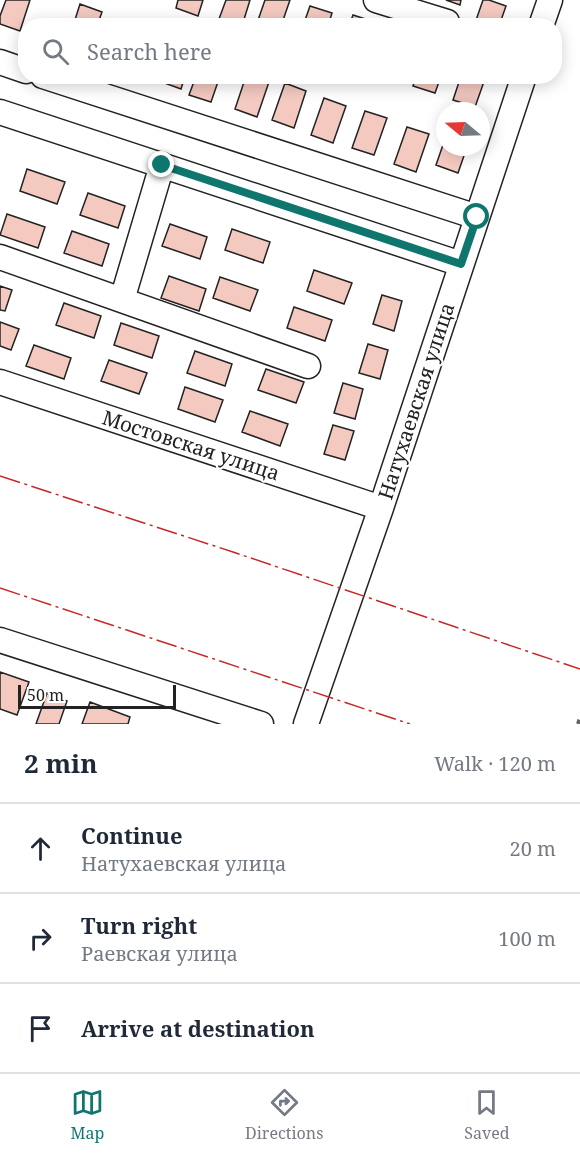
<!DOCTYPE html>
<meta charset="utf-8">
<style>
:root{--surface:#fff;--page:#f6f6f7;--text:#1f2937;--muted:#747a83;--line:#e0e1e3;--accent:#0f766e}
body{margin:0;font-family:"Noto Serif",serif;background:var(--page);color:var(--text)}
.compass{position:absolute;left:436px;top:102px;width:54px;height:54px;border-radius:50%;background:var(--surface);box-shadow:0 3px 15px #0003;rotate:289deg}
.scale{position:absolute;left:18px;bottom:15px;width:158px;box-sizing:border-box;padding-left:6px;border:3px solid #222;border-top:0;font-size:16px;line-height:21px;white-space:nowrap;color:#222;-webkit-text-stroke:4px #fff;paint-order:stroke}
.stop{position:absolute;width:18px;height:18px;margin:-14px;border:4px solid #0f766e;border-radius:50%;background:#fff}
.stop.end{background:#0f766e;border-color:#fff;box-shadow:0 2px 6px #0008}
.list{margin:0;padding:0;list-style:none}
h2{display:flex;justify-content:space-between;align-items:center;height:78px;margin:0;padding:0 24px;font-size:26px}
h2 small{font-size:20px;font-weight:400;color:var(--muted)}
.list li{display:grid;grid-template-columns:39px 1fr auto;gap:18px;align-items:center;box-sizing:border-box;height:90px;padding:0 24px;border-top:2px solid var(--line)}
.list b{display:block;font-size:22px;white-space:nowrap}
.list p{margin:0;font-size:20px;white-space:nowrap;color:var(--muted)}
.list em{font-size:20px;font-style:normal;color:var(--muted)}
.icon{flex:none;width:33px;height:33px;fill:none;stroke:currentColor;stroke-width:2;stroke-linecap:round;stroke-linejoin:round}
.map{position:relative;flex:none;width:580px;height:724px;overflow:hidden}
.search{position:absolute;background:var(--surface);box-shadow:0 3px 15px #0003;left:18px;right:18px;top:18px;height:66px;display:flex;align-items:center;gap:15px;box-sizing:border-box;padding:0 21px;border-radius:24px;color:var(--muted);font-size:22px}
.sheet{height:348px;background:var(--surface)}
nav{display:flex;justify-content:space-around;align-items:center;box-sizing:border-box;height:84px;border-top:2px solid var(--line);background:var(--surface);font-size:16px;color:var(--muted)}
nav a{display:grid;justify-items:center;gap:3px}
nav .on{color:var(--accent)}
.map>svg:first-child{display:block}
</style>
<div class="map">
<svg width="580" height="724" viewBox="0 0 580 724">
<rect width="100%" height="100%" fill="#fff"/>
<path fill="#f3c9c0" stroke="#222" stroke-width="1.5" d="M 6,0 L 30,0 L 20,31 L 0,24 L 0,16 Z
M 178,0 L 203,0 L 198,16 L 176,8 Z
M 226,0 L 250,0 L 242,26 L 219,19 Z
M 265,0 L 290,0 L 281,26 L 256,26 Z
M 446,0 L 461,0 L 460,5 Z
M 483,0 L 489,0 L 506,6 L 499,26 L 474,26 Z
M 80,4 L 102,12 L 97,26 L 73,26 Z
M 310,6 L 332,13 L 328,26 L 303,26 Z
M 353,15 L 375,22 L 374,26 L 349,26 Z
M 160,76 L 185,76 L 181,89 L 159,81 Z
M 196,76 L 220,76 L 211,102 L 189,95 Z
M 246,76 L 262,76 L 270,79 L 257,117 L 235,109 Z
M 416,76 L 441,76 L 435,93 L 413,86 Z
M 461,76 L 486,76 L 475,107 L 453,100 Z
M 285,83 L 306,91 L 294,128 L 272,120 Z
M 324,98 L 346,106 L 333,143 L 311,135 Z
M 365,111 L 387,118 L 374,155 L 352,148 Z
M 407,127 L 429,134 L 416,172 L 394,164 Z
M 445,139 L 445,147 L 467,147 L 458,173 L 436,165 Z
M 27,169 L 65,182 L 57,204 L 20,191 Z
M 88,193 L 125,206 L 118,228 L 80,215 Z
M 7,214 L 45,227 L 38,248 L 0,235 Z
M 170,224 L 207,237 L 200,259 L 162,246 Z
M 232,229 L 270,242 L 263,263 L 225,250 Z
M 72,231 L 109,244 L 102,266 L 64,253 Z
M 314,270 L 352,283 L 344,304 L 307,291 Z
M 169,276 L 206,289 L 199,311 L 161,298 Z
M 220,277 L 258,290 L 250,311 L 213,298 Z
M 0,286 L 12,290 L 5,311 L 0,310 Z
M 382,295 L 402,301 L 394,331 L 373,324 Z
M 64,303 L 101,316 L 94,338 L 56,325 Z
M 294,307 L 332,320 L 325,341 L 287,328 Z
M 0,322 L 19,329 L 11,350 L 0,346 Z
M 121,323 L 159,336 L 152,358 L 114,345 Z
M 368,344 L 388,350 L 380,379 L 359,373 Z
M 34,345 L 71,358 L 64,379 L 26,366 Z
M 195,351 L 232,364 L 225,386 L 187,373 Z
M 109,360 L 147,373 L 139,394 L 101,381 Z
M 266,369 L 304,382 L 296,403 L 258,390 Z
M 343,383 L 363,389 L 355,419 L 334,413 Z
M 185,387 L 223,400 L 215,422 L 178,409 Z
M 250,411 L 288,424 L 280,446 L 242,432 Z
M 333,425 L 354,431 L 345,460 L 324,454 Z
M 0,672 L 29,682 L 17,715 L 0,709 Z
M 47,693 L 67,701 L 59,724 L 36,724 Z
M 90,702 L 130,717 L 128,724 L 82,724 Z"/>
<g fill="none" stroke-linecap="round" stroke-linejoin="round">
<defs>
<path id="minor" d="M 376,0 L 447,22
M 541,26 L 550,0
M 0,62 L 26,71
M 43,76 L 477,217
M 0,112 L 461,264
M 0,257 L 308,366
M 122,300 L 162,165
M 0,382 L 381,508
M 0,640 L 261,724
M 306,724 L 381,508 L 524,76"/>
</defs>
<use href="#minor" stroke="#222" stroke-width="27"/>
<path stroke="#646464" stroke-width="4" stroke-dasharray="4.5 3" stroke-linecap="butt" d="M 578,724 L 580,718"/>
<use href="#minor" stroke="#fff" stroke-width="24"/>
<path stroke="#c62828" stroke-width="1.5" stroke-dasharray="21 4.5 3 4.5" stroke-linecap="butt" d="M 0,476 L 233,552 L 580,669
M 0,588 L 410,724"/>
</g>
<g fill="none" stroke-linecap="round" stroke-linejoin="round">
<path stroke="#0f766e" stroke-width="8" d="M 162,165 L 461,264 L 477,217"/>
</g>
<g text-anchor="middle" dominant-baseline="central" stroke-width="4.5" stroke-linejoin="round" paint-order="stroke">
<g font-size="20" fill="#222" stroke="#fff">
<text transform="translate(416 401) rotate(-72)">Натухаевская улица</text>
<text transform="translate(191 445) rotate(18)">Мостовская улица</text>
</g>
</g>
</svg>
<svg class="compass" viewBox="-18 -18 36 36"><path d="M0-13l5 13h-10z" fill="#e53935"/><path d="M0 13l5-13h-10z" fill="#747a83"/></svg>
<div class="scale">50 m</div>
<div class="stop" style="left:477px;top:217px"></div>
<div class="stop end" style="left:162px;top:165px"></div>
<div class="search"><svg class="icon" aria-label="search" viewBox="0 0 24 24"><circle cx="10" cy="10" r="6"/><path d="M15 15l6 6"/></svg>Search here</div>
</div>
<section class="sheet">
<h2>2 min<small>Walk · 120 m</small></h2>
<ul class="list">
<li><svg class="icon" aria-label="ahead" viewBox="0 0 24 24"><path d="M12 20V5M6 11l6-6 6 6"/></svg><div><b>Continue</b><p>Натухаевская улица</p></div><em>20 m</em></li>
<li><svg class="icon" aria-label="right" viewBox="0 0 24 24"><path d="M7 20v-9h11M14 6l5 5-5 5"/></svg><div><b>Turn right</b><p>Раевская улица</p></div><em>100 m</em></li>
<li><svg class="icon" aria-label="arrive" viewBox="0 0 24 24"><path d="M6 21V4h12l-3 4 3 4H6"/></svg><div><b>Arrive at destination</b></div></li>
</ul>
</section>
<nav>
<a class="on"><svg class="icon" aria-label="map" viewBox="0 0 24 24"><path d="M3 6l6-2 6 2 6-2v14l-6 2-6-2-6 2zM9 4v14M15 6v14"/></svg>Map</a>
<a><svg class="icon" aria-label="directions" viewBox="0 0 24 24"><path d="M12 3l9 9-9 9-9-9zM9 14v-3h6M13 9l2 2-2 2"/></svg>Directions</a>
<a><svg class="icon" aria-label="saved" viewBox="0 0 24 24"><path d="M7 4h10v16l-5-4-5 4z"/></svg>Saved</a>
</nav>
